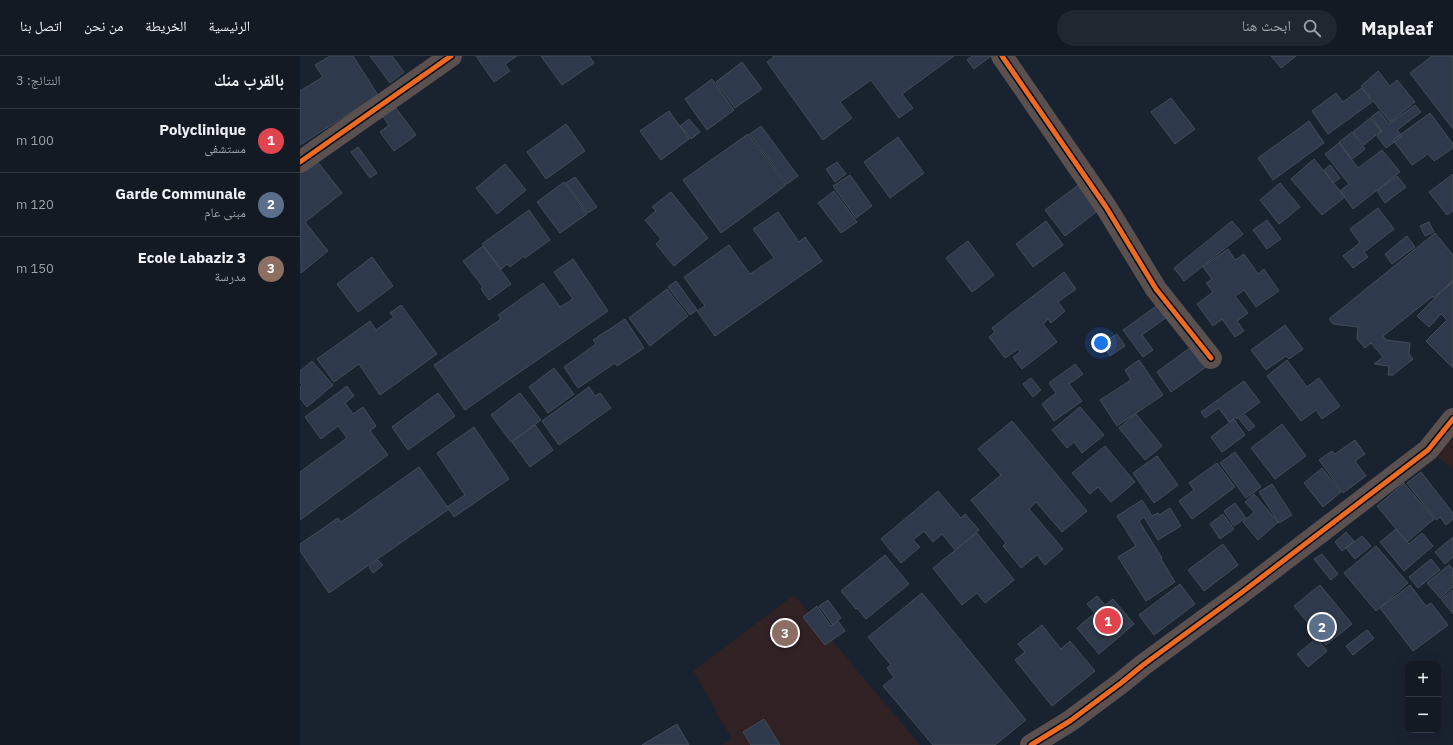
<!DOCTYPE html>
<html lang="ar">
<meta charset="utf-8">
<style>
:root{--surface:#131a23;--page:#202730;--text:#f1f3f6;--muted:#9da1a6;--line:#323841;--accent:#0f766e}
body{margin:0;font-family:"IBM Plex Sans","Noto Naskh Arabic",sans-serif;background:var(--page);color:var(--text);direction:rtl}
.controls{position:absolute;right:12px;bottom:12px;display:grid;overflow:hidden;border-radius:8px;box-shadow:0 4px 16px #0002}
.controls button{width:36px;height:36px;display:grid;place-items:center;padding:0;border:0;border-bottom:1px solid var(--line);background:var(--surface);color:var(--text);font:20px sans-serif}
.you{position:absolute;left:801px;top:287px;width:14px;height:14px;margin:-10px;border:3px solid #fff;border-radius:50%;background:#1a73e8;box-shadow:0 0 0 6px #1a73e833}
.badge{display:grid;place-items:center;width:26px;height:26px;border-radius:50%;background:var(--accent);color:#fff;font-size:13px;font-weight:700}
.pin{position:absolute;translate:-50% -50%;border:2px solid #fff;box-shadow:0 1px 4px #0006}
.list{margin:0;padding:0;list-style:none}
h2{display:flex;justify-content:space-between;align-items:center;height:52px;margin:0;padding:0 16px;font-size:17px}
h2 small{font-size:13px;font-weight:400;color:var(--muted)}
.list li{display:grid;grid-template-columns:26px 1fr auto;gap:12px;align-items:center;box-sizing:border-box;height:64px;padding:0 16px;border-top:1px solid var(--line)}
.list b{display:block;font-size:15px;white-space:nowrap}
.list p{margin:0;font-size:13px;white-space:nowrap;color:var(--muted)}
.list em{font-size:13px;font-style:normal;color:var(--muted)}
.icon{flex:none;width:22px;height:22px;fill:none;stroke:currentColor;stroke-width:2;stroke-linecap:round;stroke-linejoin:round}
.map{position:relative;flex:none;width:1153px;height:689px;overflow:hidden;direction:ltr}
header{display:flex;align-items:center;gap:24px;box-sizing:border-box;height:56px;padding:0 20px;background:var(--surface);border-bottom:1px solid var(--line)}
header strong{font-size:19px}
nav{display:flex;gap:22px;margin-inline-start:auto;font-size:14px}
.search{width:280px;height:36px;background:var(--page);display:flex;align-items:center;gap:10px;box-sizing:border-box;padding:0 14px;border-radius:22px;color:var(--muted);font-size:15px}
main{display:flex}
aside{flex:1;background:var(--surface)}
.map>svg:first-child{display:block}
</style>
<header>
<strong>Mapleaf</strong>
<div class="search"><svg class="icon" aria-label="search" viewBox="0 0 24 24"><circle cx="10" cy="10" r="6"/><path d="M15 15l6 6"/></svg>ابحث هنا</div>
<nav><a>الرئيسية</a><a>الخريطة</a><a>من نحن</a><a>اتصل بنا</a></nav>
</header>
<main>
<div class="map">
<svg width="1153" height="689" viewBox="0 0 1153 689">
<rect width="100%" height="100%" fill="#19222f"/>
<path fill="#302125" d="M 1153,363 L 1153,413 L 1128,394 Z
M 494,539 L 620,689 L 422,689 L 432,683 L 393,615 Z"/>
<path fill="#2e3a4b" stroke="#454c58" d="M 30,0 L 53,0 L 78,39 L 0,89 L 0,35 L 23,21 L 15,9 Z
M 70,0 L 92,0 L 104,16 L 90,27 Z
M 176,0 L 217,0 L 205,8 L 210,15 L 194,26 Z
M 241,0 L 289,0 L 294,7 L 262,29 Z
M 473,0 L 654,0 L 602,38 L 613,52 L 599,62 L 571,24 L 540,46 L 552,62 L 523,84 L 467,6 L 474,1 Z
M 672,0 L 691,0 L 674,13 L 667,4 Z
M 971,0 L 996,0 L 981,12 Z
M 1132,0 L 1153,0 L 1153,73 L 1110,17 Z
M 442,6 L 462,33 L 435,52 L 416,26 Z
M 1078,15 L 1090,30 L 1097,24 L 1115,46 L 1090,66 L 1061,30 Z
M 412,23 L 434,54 L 407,74 L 385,43 Z
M 1062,32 L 1072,46 L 1028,78 L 1012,55 L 1036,37 L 1043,46 Z
M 871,42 L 895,73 L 875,88 L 851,56 Z
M 93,48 L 116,79 L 94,95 L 80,76 L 89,69 L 81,58 Z
M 1115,49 L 1121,56 L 1097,74 L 1102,80 L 1086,92 L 1077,80 L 1082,75 L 1071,61 L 1079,55 L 1089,68 Z
M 369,55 L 389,83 L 361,104 L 340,75 Z
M 1130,57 L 1153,88 L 1153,92 L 1134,105 L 1128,98 L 1112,109 L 1093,84 Z
M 1070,62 L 1081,75 L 1064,89 L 1053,76 Z
M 389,63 L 400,76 L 391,83 L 380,70 Z
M 1009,65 L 1024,87 L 973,124 L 958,102 Z
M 266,68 L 285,95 L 246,123 L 227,96 Z
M 461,70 L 498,120 L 487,128 L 450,78 Z
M 1052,76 L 1065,93 L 1052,103 L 1039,86 Z
M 448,78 L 486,129 L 421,177 L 383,124 Z
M 598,81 L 624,117 L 590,142 L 564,106 Z
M 1039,87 L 1058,112 L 1082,94 L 1100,116 L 1053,153 L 1040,135 L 1049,128 L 1025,98 Z
M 58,91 L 77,117 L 70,122 L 51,96 Z
M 13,100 L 42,137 L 5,166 L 28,195 L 1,217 L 0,110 Z
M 1014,103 L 1045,141 L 1022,159 L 991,123 Z
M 537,106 L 546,118 L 535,126 L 526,113 Z
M 205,108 L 226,134 L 197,158 L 176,132 Z
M 1030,109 L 1040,122 L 1033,127 L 1024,114 Z
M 1153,118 L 1153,155 L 1147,159 L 1129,136 Z
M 550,119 L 572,150 L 556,162 L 533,130 Z
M 1097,120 L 1106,131 L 1085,147 L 1077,135 Z
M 275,121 L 297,151 L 288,157 L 266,127 Z
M 264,126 L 287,158 L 260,177 L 237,146 Z
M 781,127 L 800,153 L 765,180 L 745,154 Z
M 980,127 L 1000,151 L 979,168 L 960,144 Z
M 534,135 L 557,166 L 541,177 L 518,147 Z
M 371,136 L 408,182 L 374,210 L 356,188 L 361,183 L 345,164 L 356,155 L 352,151 Z
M 1078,152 L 1094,173 L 1064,196 L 1068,201 L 1053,212 L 1043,200 L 1060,187 L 1050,173 Z
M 229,154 L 250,184 L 225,202 L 224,200 L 210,211 L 207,208 L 201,213 L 182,188 Z
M 478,156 L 499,186 L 505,181 L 522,205 L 415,280 L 397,255 L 405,250 L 384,221 L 429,189 L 450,218 L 474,202 L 453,173 Z
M 967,164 L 981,183 L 967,193 L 953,174 Z
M 746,165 L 763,189 L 733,211 L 716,188 Z
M 932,165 L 943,178 L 884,225 L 874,212 Z
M 1129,166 L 1134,176 L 1125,180 L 1120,170 Z
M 1135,177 L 1153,199 L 1153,226 L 1134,241 L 1132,241 L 1083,280 L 1086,284 L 1110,287 L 1109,298 L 1113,303 L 1093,319 L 1088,319 L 1089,310 L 1074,308 L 1083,301 L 1071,287 L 1065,292 L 1057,283 L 1058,271 L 1033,268 L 1029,263 Z
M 1107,180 L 1115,191 L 1092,208 L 1085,198 Z
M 668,185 L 694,219 L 672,236 L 646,202 Z
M 183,190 L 211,228 L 189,244 L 181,233 L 183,231 L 163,205 Z
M 928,193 L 935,204 L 944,198 L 958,218 L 964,213 L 979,235 L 956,251 L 944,234 L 935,240 L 948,257 L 937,265 L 944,275 L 935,281 L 922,263 L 913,270 L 897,248 L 913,236 L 906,227 L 912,223 L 903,211 Z
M 72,201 L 93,230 L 58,256 L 37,228 Z
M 273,203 L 308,255 L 165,354 L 134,309 L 201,263 L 198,259 L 243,227 L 260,251 L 273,243 L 254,216 Z
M 764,216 L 776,233 L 758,246 L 765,255 L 751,267 L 748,263 L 743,268 L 757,286 L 722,313 L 713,301 L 720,296 L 718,293 L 705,302 L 689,281 L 695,276 L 692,272 Z
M 1153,224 L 1153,312 L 1126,285 L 1147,264 L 1141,258 L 1129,271 L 1117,260 Z
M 376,225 L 397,254 L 390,259 L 368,231 Z
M 367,233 L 388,260 L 350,290 L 329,262 Z
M 862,246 L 871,258 L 842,279 L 853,294 L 843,301 L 823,274 Z
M 101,249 L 137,298 L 80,339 L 59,308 L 34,326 L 17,303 L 70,265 L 76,274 L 94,261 L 90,257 Z
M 325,263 L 344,292 L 317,310 L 315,307 L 278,332 L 264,311 L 296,288 L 293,284 Z
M 985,269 L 1003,293 L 989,303 L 986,300 L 966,314 L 951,294 Z
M 817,278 L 825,290 L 810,300 L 802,287 Z
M 895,288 L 910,308 L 871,336 L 857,316 Z
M 839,304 L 863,339 L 817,370 L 800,344 L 831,324 L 825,314 Z
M 987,304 L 1007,331 L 1019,322 L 1040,350 L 1022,363 L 1016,354 L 1001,365 L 967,320 Z
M 12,305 L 33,329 L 7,351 L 0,342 L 0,331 L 2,329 L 0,327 L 0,315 Z
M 775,308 L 783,318 L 769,328 L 782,345 L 754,365 L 742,348 L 756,337 L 749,327 Z
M 254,312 L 274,338 L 248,357 L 229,331 Z
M 731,322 L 741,334 L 733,341 L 723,328 Z
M 944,325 L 960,346 L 937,363 L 936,361 L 929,366 L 919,352 L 905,362 L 901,356 Z
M 47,330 L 54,340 L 45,347 L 53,358 L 63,351 L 76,370 L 70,375 L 88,399 L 0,464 L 0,416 L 47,382 L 38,370 L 21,383 L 5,361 Z
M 289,331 L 295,340 L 300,337 L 311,352 L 259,389 L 242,365 Z
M 138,337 L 155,360 L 108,394 L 92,371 Z
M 220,337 L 241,364 L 211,386 L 191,359 Z
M 780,351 L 804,379 L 782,397 L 774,386 L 767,392 L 752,374 Z
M 836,358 L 862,390 L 845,404 L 819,372 Z
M 945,359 L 955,370 L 949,375 L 939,363 Z
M 934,363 L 945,379 L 922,396 L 911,381 Z
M 712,365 L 787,455 L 762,476 L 736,446 L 729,453 L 763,493 L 745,509 L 737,499 L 721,512 L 703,490 L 706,487 L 671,444 L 701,419 L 678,393 Z
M 982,368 L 1006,400 L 975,423 L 951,392 Z
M 235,369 L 253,394 L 230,411 L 212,386 Z
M 174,371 L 209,423 L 154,461 L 147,451 L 165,439 L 137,397 Z
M 1055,384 L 1065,398 L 1055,405 L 1066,420 L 1043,437 L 1019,404 L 1032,395 L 1035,398 Z
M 805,390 L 835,426 L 811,446 L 798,431 L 790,438 L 772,417 Z
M 935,396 L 961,431 L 946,442 L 920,407 Z
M 857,400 L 878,429 L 854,447 L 833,417 Z
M 917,407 L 935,431 L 892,463 L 879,445 L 894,434 L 889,427 Z
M 119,411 L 149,453 L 29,537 L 0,495 L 0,488 L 38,462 L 41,466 Z
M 1022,412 L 1041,436 L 1023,451 L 1004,427 Z
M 1121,416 L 1153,457 L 1153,463 L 1146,469 L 1140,461 L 1136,464 L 1107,427 Z
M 1104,427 L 1134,463 L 1107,486 L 1077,450 Z
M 972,428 L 992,459 L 979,467 L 959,436 Z
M 638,435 L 661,462 L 665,458 L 679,474 L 655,494 L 642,478 L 633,486 L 624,475 L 613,484 L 620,491 L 601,507 L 581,483 Z
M 954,438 L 978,466 L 958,484 L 943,466 L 954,456 L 945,446 Z
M 842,444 L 852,460 L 858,457 L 859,459 L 870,452 L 881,470 L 858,484 L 844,461 L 839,465 L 862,502 L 861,503 L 875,526 L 846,545 L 818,501 L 836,490 L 817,460 Z
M 935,447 L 946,462 L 934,470 L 924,455 Z
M 923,458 L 934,473 L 920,483 L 910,468 Z
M 1096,473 L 1109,488 L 1122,477 L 1133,490 L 1104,515 L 1080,486 Z
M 1046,476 L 1054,485 L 1042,495 L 1035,486 Z
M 677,477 L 714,524 L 685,547 L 677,537 L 662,549 L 633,512 Z
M 1062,480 L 1071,490 L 1055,503 L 1046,492 Z
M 1153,481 L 1153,501 L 1145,508 L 1135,496 Z
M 923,488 L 938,509 L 904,535 L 888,514 Z
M 1076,490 L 1108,527 L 1076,555 L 1044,517 Z
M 1022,498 L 1038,518 L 1031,524 L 1014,503 Z
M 585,499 L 609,528 L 566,563 L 557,552 L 556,553 L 541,535 Z
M 1131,503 L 1140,514 L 1118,532 L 1109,521 Z
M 78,504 L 83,509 L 73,517 L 69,511 Z
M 1149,509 L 1153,513 L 1153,531 L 1140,542 L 1127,527 Z
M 880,528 L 895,548 L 854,579 L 839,559 Z
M 1020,529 L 1052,568 L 1026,589 L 994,550 Z
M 1110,529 L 1126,550 L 1131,547 L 1148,569 L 1113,595 L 1080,552 Z
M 1153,534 L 1153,558 L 1141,543 Z
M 622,537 L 726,664 L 695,689 L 633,689 L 583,630 L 594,621 L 587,612 L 591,609 L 568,581 Z
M 797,540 L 805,549 L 813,543 L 834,568 L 799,598 L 777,572 L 795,557 L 787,548 Z
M 528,544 L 541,562 L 533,569 L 519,550 Z
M 517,550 L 531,570 L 538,565 L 545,575 L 525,589 L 503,561 Z
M 742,569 L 761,593 L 770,585 L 795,615 L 752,650 L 715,604 L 725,596 L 718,588 Z
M 1067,574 L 1074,582 L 1053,599 L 1046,590 Z
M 1017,582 L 1027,595 L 1008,611 L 997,598 Z
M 464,663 L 480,689 L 451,689 L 443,676 Z
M 377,668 L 389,689 L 342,689 Z"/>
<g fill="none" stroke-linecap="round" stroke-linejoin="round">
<path stroke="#59504f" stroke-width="22" d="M 702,0 L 806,151 L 856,233 L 911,302
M 0,106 L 151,0
M 731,689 L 770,665 L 821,627 L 843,609 L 941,537 L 1128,394 L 1153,363"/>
<defs>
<path id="cycleway" d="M 702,0 L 806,151 L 856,233 L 911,302
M 0,106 L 151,0
M 731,689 L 770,665 L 821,627 L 843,609 L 941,537 L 1128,394 L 1153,363"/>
</defs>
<use href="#cycleway" stroke="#050a14" stroke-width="8"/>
<use href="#cycleway" stroke="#ed6a23" stroke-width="5"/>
</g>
</svg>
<div class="controls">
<button>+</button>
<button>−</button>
</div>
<div class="you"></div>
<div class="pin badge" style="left:808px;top:565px;background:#e0444e">1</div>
<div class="pin badge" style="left:1022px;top:571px;background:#5c6f8a">2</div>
<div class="pin badge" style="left:485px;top:577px;background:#8d6e63">3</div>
</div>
<aside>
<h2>بالقرب منك<small>النتائج: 3</small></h2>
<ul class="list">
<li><span class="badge" style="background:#e0444e">1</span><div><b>Polyclinique</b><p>مستشفى</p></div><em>100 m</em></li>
<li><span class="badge" style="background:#5c6f8a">2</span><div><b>Garde Communale</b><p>مبنى عام</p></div><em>120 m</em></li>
<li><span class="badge" style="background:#8d6e63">3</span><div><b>Ecole Labaziz 3</b><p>مدرسة</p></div><em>150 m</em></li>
</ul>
</aside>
</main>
